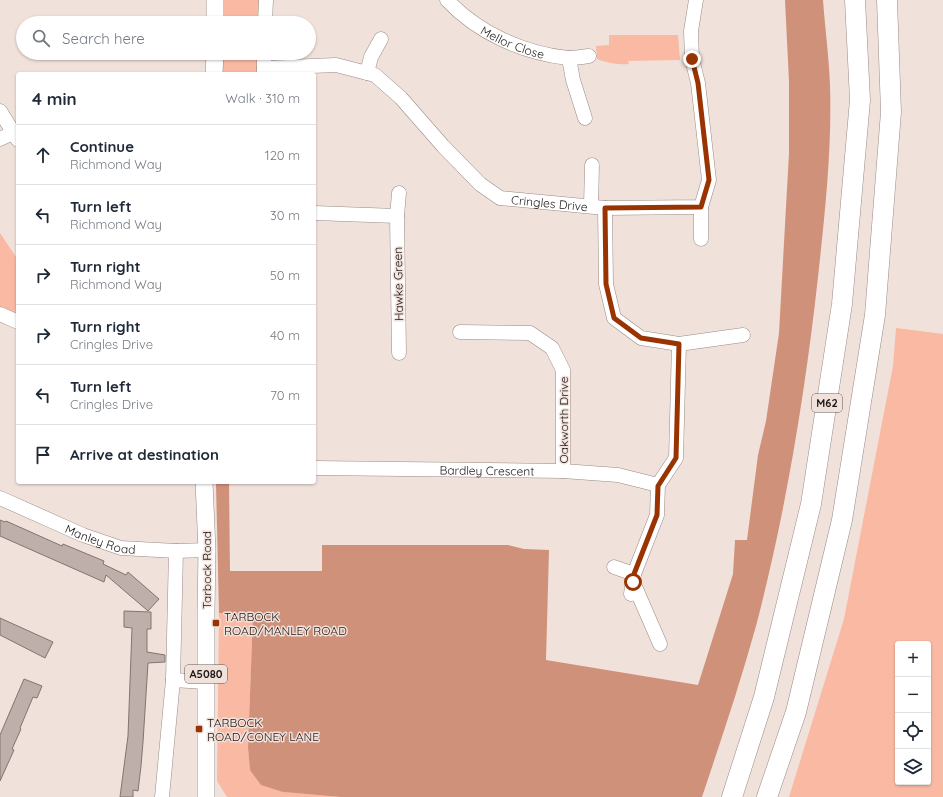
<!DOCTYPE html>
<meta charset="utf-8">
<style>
:root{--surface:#fff;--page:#f2f2f3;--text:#1f2937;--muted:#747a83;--line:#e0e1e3}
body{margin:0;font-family:Quicksand,sans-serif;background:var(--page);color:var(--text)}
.controls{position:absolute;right:12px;bottom:12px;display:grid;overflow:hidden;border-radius:4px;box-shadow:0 1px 3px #0004}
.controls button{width:36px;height:36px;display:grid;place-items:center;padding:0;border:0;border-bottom:1px solid var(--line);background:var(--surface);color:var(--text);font:20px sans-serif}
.stop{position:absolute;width:12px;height:12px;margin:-9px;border:3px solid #993402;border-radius:50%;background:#fff}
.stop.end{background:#993402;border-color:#fff;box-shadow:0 1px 4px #0008}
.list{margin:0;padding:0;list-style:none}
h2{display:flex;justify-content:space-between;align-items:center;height:52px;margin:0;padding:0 16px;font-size:17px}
h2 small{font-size:13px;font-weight:400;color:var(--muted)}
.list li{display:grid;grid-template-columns:26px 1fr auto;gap:12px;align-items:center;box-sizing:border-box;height:60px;padding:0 16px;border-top:1px solid var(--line)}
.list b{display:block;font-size:15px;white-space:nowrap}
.list p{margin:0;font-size:13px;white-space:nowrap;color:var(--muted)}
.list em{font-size:13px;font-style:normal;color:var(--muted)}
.icon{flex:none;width:22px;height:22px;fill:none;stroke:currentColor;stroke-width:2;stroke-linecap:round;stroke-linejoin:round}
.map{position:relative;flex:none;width:943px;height:797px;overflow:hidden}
.search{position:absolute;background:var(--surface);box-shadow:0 1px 3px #0004;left:16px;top:16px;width:300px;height:44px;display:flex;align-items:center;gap:10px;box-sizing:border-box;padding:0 14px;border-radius:22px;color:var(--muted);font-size:15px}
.panel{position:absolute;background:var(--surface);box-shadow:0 1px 3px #0004;left:16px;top:72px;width:300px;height:412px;border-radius:4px}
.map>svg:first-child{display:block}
</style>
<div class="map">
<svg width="943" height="797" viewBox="0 0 943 797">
<rect width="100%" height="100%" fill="#f1e1db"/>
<path fill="#f9b9a2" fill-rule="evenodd" d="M 216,0 L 264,0 L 264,23 L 216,23 Z
M 609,35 L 678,35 L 680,60 L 628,61 L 629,64 C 618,65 607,63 597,59 L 596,46 L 609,45 Z
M 216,53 L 263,53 L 262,74 L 216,74 Z
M 0,233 L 16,257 L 18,258 L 18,321 L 0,314 Z
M 896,328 L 943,334 L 943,797 L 789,797 L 844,619 L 893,366 ZM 898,644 L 928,644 L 928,782 L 898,782 Z
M 219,613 L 253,613 L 248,748 L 250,770 L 283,792 L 341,797 L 227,797 L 217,781 Z"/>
<path fill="#d0917a" d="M 785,0 L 823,0 C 825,28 829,57 830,85 C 832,149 825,213 818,277 C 805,394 786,511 756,626 C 740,684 721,740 702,797 L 341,797 L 283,792 L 261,785 L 250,770 L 248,748 L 253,613 L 219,613 L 216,484 L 217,482 L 229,482 L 230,571 L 322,571 L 322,545 L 508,545 L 524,549 L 549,550 L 546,660 L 698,685 L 733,574 L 735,540 L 747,540 L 758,455 L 766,421 L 779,333 L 789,153 L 789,82 Z"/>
<path fill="#beafaa" stroke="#82746f" d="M 0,520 L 5,522 L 6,521 L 62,546 L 63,544 L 104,561 L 103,564 L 126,575 L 128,572 L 159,599 L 148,611 L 106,575 L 104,582 L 0,536 Z
M 124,611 L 151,612 L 151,629 L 147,629 L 147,652 L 165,655 L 165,662 L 148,663 L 143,742 L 141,766 L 138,791 L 133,790 L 133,797 L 120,797 L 128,736 L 132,628 L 124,627 Z
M 0,618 L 53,642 L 45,658 L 0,635 Z
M 24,679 L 42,686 L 37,698 L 33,697 L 20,728 L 21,729 L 12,749 L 14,750 L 0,781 L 0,735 Z"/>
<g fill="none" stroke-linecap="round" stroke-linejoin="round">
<defs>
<g id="minor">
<path id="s1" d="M 447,0 C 478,33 523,53 568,58 C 574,58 582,57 589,56"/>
<path d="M 265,23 L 266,0"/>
<path d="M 569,58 L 573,80 L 585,118"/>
<path id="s2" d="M 264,68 L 336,65 L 375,75 L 401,98 L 443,146 L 480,184 L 500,198 L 605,208 L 701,207 L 709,180 L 698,83 L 692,59 L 691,31 L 696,0"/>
<path d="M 367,73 L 371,57 L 381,39"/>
<path d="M 264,74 L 264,53"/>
<path d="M 0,111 L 18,140"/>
<path d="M 0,139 L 13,133"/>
<path d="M 591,206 L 592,165"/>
<path d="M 701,207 L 701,239"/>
<path d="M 605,208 L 606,284 L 614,318 L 641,338 L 679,344 L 676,458 L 658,485 L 657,515 L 634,574 L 631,594"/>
<path d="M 314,213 L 397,216"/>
<path d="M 0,314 L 18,322"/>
<path d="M 460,332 L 530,333 L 552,348 L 563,370 L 563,471"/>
<path d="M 679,344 L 743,335"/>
<path d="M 399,353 L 397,216 L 399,193"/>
<path id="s3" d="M 314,468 L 563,471 L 618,475 L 658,485"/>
<path id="s4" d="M 0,498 L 83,535 L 121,548 L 176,551 L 207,550"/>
<path d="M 614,567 L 634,574"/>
<path d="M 633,582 L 660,644"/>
<path d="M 173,680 L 176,551"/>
<path d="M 162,797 L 173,680 L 206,682"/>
</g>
<path id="major" d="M 215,23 L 215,0
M 214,74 L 215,53
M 204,482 L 207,550 L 206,611 L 206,797"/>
<path id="highway" d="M 732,797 L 764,697 L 811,504 L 842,304 L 860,100 L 855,0
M 767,797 L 796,712 L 842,520 L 875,315 L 891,112 L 887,0"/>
</defs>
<use href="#minor" stroke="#998b86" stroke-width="15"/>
<use href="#major" stroke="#998b86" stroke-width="18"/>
<use href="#highway" stroke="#998b86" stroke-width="21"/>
<use href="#minor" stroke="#fff" stroke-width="14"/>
<use href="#major" stroke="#fff" stroke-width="17"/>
<use href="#highway" stroke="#fff" stroke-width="20"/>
</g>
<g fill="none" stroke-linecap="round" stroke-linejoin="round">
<path stroke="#993402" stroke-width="5" d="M 633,582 L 634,574 L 657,515 L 658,486 L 676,458 L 679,344 L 641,338 L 614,318 L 606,284 L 605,208 L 701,207 L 709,180 L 698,83 L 692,59"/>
</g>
<g fill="#993402" stroke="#f1e1db" stroke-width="1.5">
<rect x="212" y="619" width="8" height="8" rx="2"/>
<rect x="195" y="725" width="8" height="8" rx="2"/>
</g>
<g text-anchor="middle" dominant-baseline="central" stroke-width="3" stroke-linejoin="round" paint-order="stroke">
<g fill="#f1e1db" stroke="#5d5450" stroke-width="1">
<rect x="812" y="394" width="30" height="18" rx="3"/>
<rect x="185" y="665" width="42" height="18" rx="3"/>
</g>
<g font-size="11" font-weight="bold" fill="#1d1715">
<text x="827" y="403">M62</text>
<text x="206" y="674">A5080</text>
</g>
<g font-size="12" fill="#1d1715" stroke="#f1e1db">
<text stroke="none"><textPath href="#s1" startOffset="79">Mellor Close</textPath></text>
<text stroke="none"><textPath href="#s2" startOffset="338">Cringles Drive</textPath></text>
<text transform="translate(398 284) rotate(-91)">Hawke Green</text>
<text transform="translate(563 420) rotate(-90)">Oakworth Drive</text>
<text stroke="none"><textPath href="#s3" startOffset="173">Bardley Crescent</textPath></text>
<text stroke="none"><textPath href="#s4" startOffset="109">Manley Road</textPath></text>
<text transform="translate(206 570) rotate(-90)">Tarbock Road</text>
</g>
<g font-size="12" fill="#1d1715" stroke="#f1e1db" text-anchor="start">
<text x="224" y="616">TARBOCK<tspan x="224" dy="14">ROAD/MANLEY ROAD</tspan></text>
<text x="207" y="722">TARBOCK<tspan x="207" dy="14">ROAD/CONEY LANE</tspan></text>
</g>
</g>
</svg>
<div class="controls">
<button>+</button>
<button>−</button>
<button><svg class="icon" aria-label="locate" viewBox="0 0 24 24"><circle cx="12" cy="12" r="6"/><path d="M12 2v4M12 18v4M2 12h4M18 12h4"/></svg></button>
<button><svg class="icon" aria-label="layers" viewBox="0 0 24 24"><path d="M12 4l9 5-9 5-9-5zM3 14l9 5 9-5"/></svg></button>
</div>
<div class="stop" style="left:633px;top:582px"></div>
<div class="stop end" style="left:692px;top:59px"></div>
<div class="search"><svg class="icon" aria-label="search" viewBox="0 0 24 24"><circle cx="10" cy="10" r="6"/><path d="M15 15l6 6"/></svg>Search here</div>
<section class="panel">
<h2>4 min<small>Walk · 310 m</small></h2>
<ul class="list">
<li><svg class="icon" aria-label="ahead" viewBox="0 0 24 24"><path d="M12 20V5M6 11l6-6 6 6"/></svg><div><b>Continue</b><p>Richmond Way</p></div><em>120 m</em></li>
<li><svg class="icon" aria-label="left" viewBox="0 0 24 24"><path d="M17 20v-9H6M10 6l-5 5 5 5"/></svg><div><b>Turn left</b><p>Richmond Way</p></div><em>30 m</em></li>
<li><svg class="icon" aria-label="right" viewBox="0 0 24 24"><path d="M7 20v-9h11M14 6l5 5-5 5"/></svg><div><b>Turn right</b><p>Richmond Way</p></div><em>50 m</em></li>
<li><svg class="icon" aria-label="right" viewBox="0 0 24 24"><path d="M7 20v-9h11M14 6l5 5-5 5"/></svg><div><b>Turn right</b><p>Cringles Drive</p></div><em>40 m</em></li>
<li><svg class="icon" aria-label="left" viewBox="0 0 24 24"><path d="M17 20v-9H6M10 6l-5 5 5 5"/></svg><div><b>Turn left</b><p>Cringles Drive</p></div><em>70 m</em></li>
<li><svg class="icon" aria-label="arrive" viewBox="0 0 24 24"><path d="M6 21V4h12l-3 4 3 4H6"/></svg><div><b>Arrive at destination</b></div></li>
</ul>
</section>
</div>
